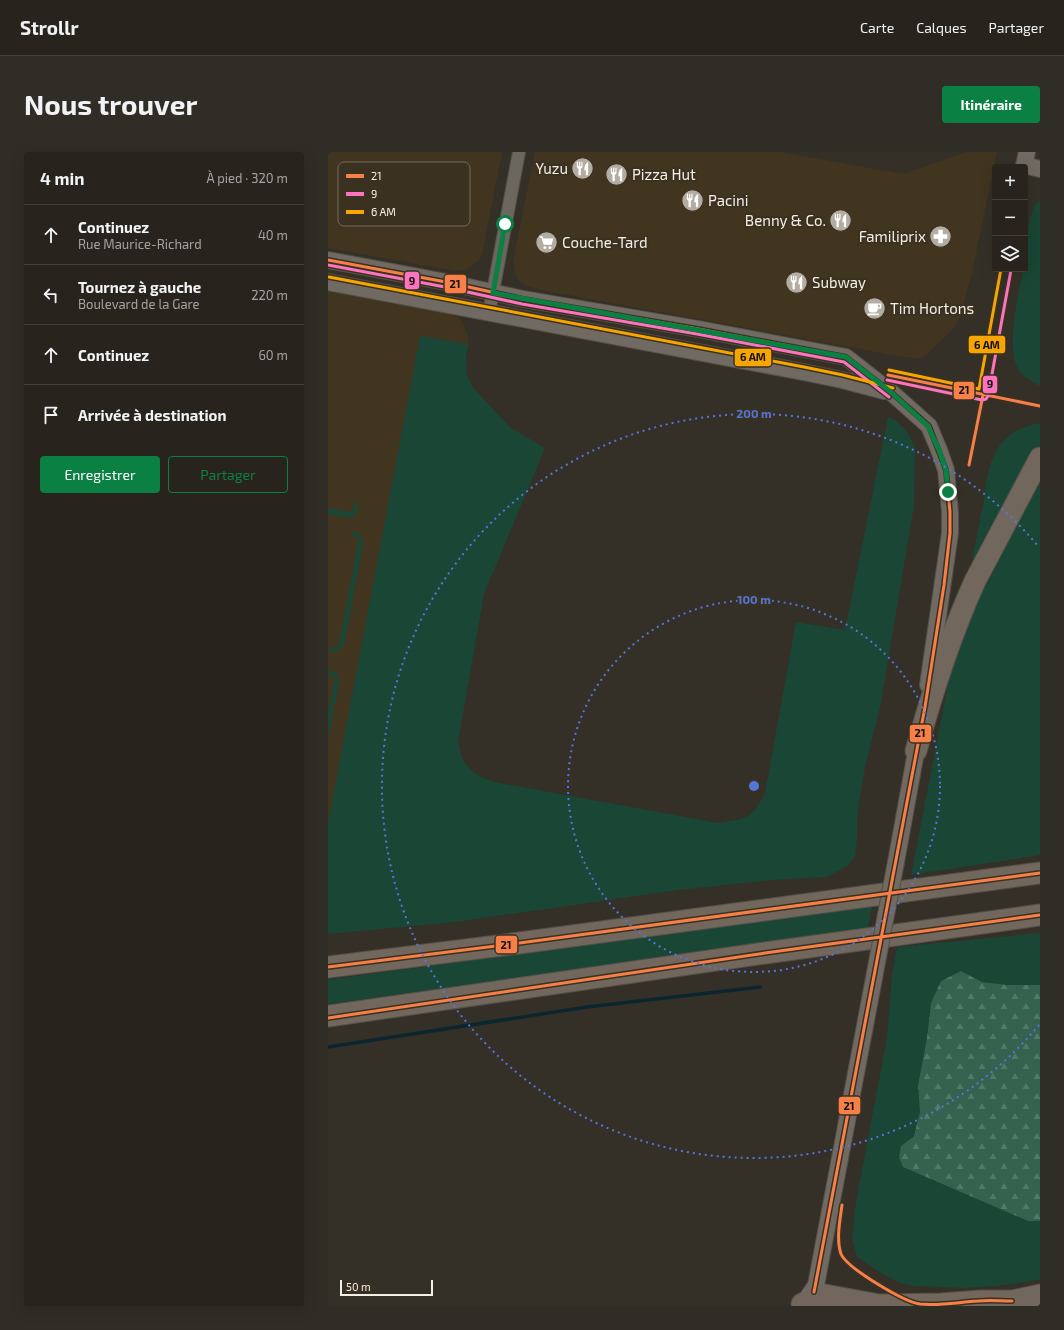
<!DOCTYPE html>
<html lang="fr">
<meta charset="utf-8">
<style>
:root{--surface:#28241d;--page:#302c26;--text:#f1f3f6;--muted:#a5a4a4;--line:#44413b;--accent:#0b8043}
body{margin:0;font-family:"Exo 2",sans-serif;background:var(--page);color:var(--text)}
.controls{position:absolute;right:12px;top:12px;display:grid;overflow:hidden;border-radius:4px;box-shadow:0 4px 16px #0002}
.controls button{width:36px;height:36px;display:grid;place-items:center;padding:0;border:0;border-bottom:1px solid var(--line);background:var(--surface);color:var(--text);font:20px sans-serif}
.scale{position:absolute;left:12px;bottom:10px;width:93px;box-sizing:border-box;padding-left:4px;border:2px solid #f5efe5;border-top:0;font-size:11px;line-height:14px;white-space:nowrap;color:#f5efe5;-webkit-text-stroke:3px #3b3121;paint-order:stroke}
.stop{position:absolute;width:12px;height:12px;margin:-9px;border:3px solid #0b8043;border-radius:50%;background:#fff}
.stop.end{background:#0b8043;border-color:#fff;box-shadow:0 1px 4px #0008}
.list{margin:0;padding:0;list-style:none}
h2{display:flex;justify-content:space-between;align-items:center;height:52px;margin:0;padding:0 16px;font-size:17px}
h2 small{font-size:13px;font-weight:400;color:var(--muted)}
.list li{display:grid;grid-template-columns:26px 1fr auto;gap:12px;align-items:center;box-sizing:border-box;height:60px;padding:0 16px;border-top:1px solid var(--line)}
.list b{display:block;font-size:15px;white-space:nowrap}
.list p{margin:0;font-size:13px;white-space:nowrap;color:var(--muted)}
.list em{font-size:13px;font-style:normal;color:var(--muted)}
.actions{display:flex;gap:8px;padding:12px 16px}
.actions a{flex:1;padding:9px 0;border:1px solid var(--accent);border-radius:4px;text-align:center;font-size:14px;color:var(--accent)}
.actions .main{background:var(--accent);color:#fff}
.icon{flex:none;width:22px;height:22px;fill:none;stroke:currentColor;stroke-width:2;stroke-linecap:round;stroke-linejoin:round}
.map{position:relative;flex:none;width:712px;height:1154px;overflow:hidden;border-radius:4px}
header{display:flex;align-items:center;gap:24px;box-sizing:border-box;height:56px;padding:0 20px;background:var(--surface);border-bottom:1px solid var(--line)}
header strong{font-size:19px}
nav{display:flex;gap:22px;margin-inline-start:auto;font-size:14px}
.intro{display:flex;align-items:center;justify-content:space-between;box-sizing:border-box;height:96px;padding:0 24px}
h1{margin:0;font-size:28px}
.button{padding:10px 18px;border-radius:4px;background:var(--accent);color:#fff;font-size:14px;font-weight:700}
main{display:flex;gap:24px;padding:0 24px}
aside{flex:1;background:var(--surface);border-radius:4px;box-shadow:0 4px 16px #0002}
.map>svg:first-child{display:block}
</style>
<header>
<strong>Strollr</strong>
<nav><a>Carte</a><a>Calques</a><a>Partager</a></nav>
</header>
<div class="intro"><h1>Nous trouver</h1><a class="button">Itinéraire</a></div>
<main>
<aside>
<h2>4 min<small>À pied · 320 m</small></h2>
<ul class="list">
<li><svg class="icon" aria-label="ahead" viewBox="0 0 24 24"><path d="M12 20V5M6 11l6-6 6 6"/></svg><div><b>Continuez</b><p>Rue Maurice-Richard</p></div><em>40 m</em></li>
<li><svg class="icon" aria-label="left" viewBox="0 0 24 24"><path d="M17 20v-9H6M10 6l-5 5 5 5"/></svg><div><b>Tournez à gauche</b><p>Boulevard de la Gare</p></div><em>220 m</em></li>
<li><svg class="icon" aria-label="ahead" viewBox="0 0 24 24"><path d="M12 20V5M6 11l6-6 6 6"/></svg><div><b>Continuez</b></div><em>60 m</em></li>
<li><svg class="icon" aria-label="arrive" viewBox="0 0 24 24"><path d="M6 21V4h12l-3 4 3 4H6"/></svg><div><b>Arrivée à destination</b></div></li>
</ul>
<div class="actions"><a class="main">Enregistrer</a><a>Partager</a></div>
</aside>
<div class="map">
<svg width="712" height="1154" viewBox="0 0 712 1154">
<defs>
<pattern id="forest-firs" width="22" height="20" patternUnits="userSpaceOnUse"><rect width="22" height="20" fill="#34624e"/><path d="M5 1l3.5 6h-7zM16 11l3.5 6h-7z" fill="#527967"/></pattern>
</defs>
<rect width="100%" height="100%" fill="#353027"/>
<path fill="#413520" d="M 0,0 L 174,0 L 154,102 L 151,108 L 145,113 L 136,118 L 128,119 L 0,96 Z
M 207,0 L 451,0 L 576,22 L 639,0 L 669,0 L 644,121 L 632,165 L 625,177 L 613,189 L 599,202 L 592,206 L 586,206 L 560,202 L 403,173 L 208,137 L 199,134 L 192,130 L 188,124 L 185,109 Z
M 0,138 L 123,162 L 132,167 L 135,172 L 140,184 L 140,192 L 104,186 L 0,695 Z"/>
<path fill="#194635" d="M 712,48 L 712,234 C 706,230 697,226 692,220 C 676,198 691,142 695,117 L 697,117 C 697,105 701,64 706,55 C 707,52 710,50 712,48 Z
M 92,184 L 140,192 L 138,203 L 139,223 L 146,237 L 183,276 L 217,296 L 156,442 L 130,590 C 135,615 143,622 166,630 L 390,671 C 419,666 423,668 437,641 L 468,470 L 517,478 L 560,265 L 567,268 L 577,277 L 587,295 L 586,354 L 552,556 L 538,611 L 532,644 L 529,667 L 529,687 L 527,704 L 521,713 L 498,725 L 443,728 L 350,738 L 127,770 L 0,782 L 0,671 Z
M 707,272 L 712,272 L 712,703 L 583,723 L 656,347 C 661,310 666,282 707,272 Z
M 26,350 L 30,352 L 28,362 L 23,366 L 0,362 L 0,356 L 24,360 Z
M 24,380 C 32,381 35,385 35,392 L 16,493 L 9,500 L 2,500 L 2,495 L 10,496 L 31,386 L 24,384 Z
M 0,518 L 8,521 L 11,528 L 7,552 L 4,555 L 6,557 L 0,586 L 0,561 L 7,524 L 0,523 Z
M 544,753 L 540,778 L 0,852 L 0,828 Z
M 712,781 L 712,833 L 679,833 L 654,830 L 633,819 L 603,851 L 599,886 L 590,933 L 592,960 L 586,984 L 573,994 L 575,1015 L 700,1069 L 712,1069 L 712,1128 L 667,1134 L 637,1136 L 588,1134 L 572,1131 L 553,1121 L 529,1105 L 524,1086 L 528,1050 L 559,886 L 564,823 L 569,795 Z"/>
<path fill="url(#forest-firs)" d="M 633,819 L 654,830 L 679,833 L 712,833 L 712,1069 L 700,1069 L 575,1015 L 571,1005 L 573,994 L 586,984 L 592,960 L 590,933 L 599,886 L 603,851 L 613,829 Z"/>
<g fill="none" stroke-linecap="round" stroke-linejoin="round">
<path stroke="#0b262f" stroke-width="3.5" d="M 0,895 L 259,855 L 432,835"/>
<defs>
<path id="street" d="M 161,161 L 191,0"/>
<path id="secondary" d="M 699,0 L 696,13 L 712,17
M 0,108 L 118,130 L 195,147 L 370,177 L 518,205 L 564,241 L 601,274 L 611,298 L 618,318 L 622,360 L 622,381 L 600,533
M 0,130 L 475,220 L 514,228 L 556,239
M 568,710 L 590,589
M 474,1154 L 488,1133 L 546,826"/>
<path id="highway" d="M 588,599 C 604,541 622,484 647,429 L 712,306
M 0,815 L 184,792 L 712,721
M 0,864 L 437,801 L 712,763
M 474,1152 L 497,1143 L 551,1153 L 613,1152 L 653,1149 L 684,1149
M 672,1153 L 684,1149 L 712,1143"/>
</defs>
<use href="#street" stroke="#544f47" stroke-width="14"/>
<use href="#secondary" stroke="#544f47" stroke-width="18"/>
<use href="#highway" stroke="#544f47" stroke-width="23"/>
<use href="#street" stroke="#6b675f" stroke-width="12"/>
<use href="#secondary" stroke="#706a62" stroke-width="16"/>
<use href="#highway" stroke="#71675d" stroke-width="21"/>
<defs>
<path id="secondary-bridge" d="M 546,826 L 568,710"/>
</defs>
<use href="#secondary-bridge" stroke="#544f47" stroke-width="18" stroke-linecap="butt"/>
<use href="#secondary-bridge" stroke="#706a62" stroke-width="16"/>
<defs>
<path id="bus-1" d="M 0,108 L 118,130 L 195,147 L 370,177 L 518,205 L 564,241 L 601,274 L 618,318 L 622,360 L 622,381 L 616,433 L 597,555 L 486,1140
M 560,223 L 712,254
M 641,313 L 655,243
M 0,815 L 184,792 L 712,721
M 0,866 L 437,801 L 712,763
M 514,1053 C 512,1068 508,1087 513,1102 C 519,1116 576,1150 592,1152 C 612,1154 631,1150 650,1149 C 661,1148 673,1149 684,1149"/>
<path id="bus-2" d="M 0,113 L 117,135 L 194,152 L 369,182 L 516,210 L 561,245
M 559,228 L 654,248 L 658,247 L 660,244 L 683,118"/>
<path id="bus-3" d="M 1,125 L 476,215 L 515,223 L 565,236
M 561,218 L 651,237 L 673,117"/>
</defs>
<use href="#bus-1" stroke="#3b3121" stroke-width="6"/>
<use href="#bus-2" stroke="#3b3121" stroke-width="6"/>
<use href="#bus-3" stroke="#3b3121" stroke-width="6"/>
<use href="#bus-1" stroke="#f78048" stroke-width="3"/>
<use href="#bus-2" stroke="#fc73be" stroke-width="3"/>
<use href="#bus-3" stroke="#f7a600" stroke-width="3"/>
</g>
<g fill="none" stroke-linecap="round" stroke-linejoin="round">
<path stroke="#0b8043" stroke-width="5" d="M 177,72 L 165,141 L 518,205 L 564,241 L 600,274 L 611,298 L 618,318 L 620,340"/>
</g>
<g fill="none" stroke="#5376db" stroke-width="2" stroke-dasharray="2 4">
<circle cx="426" cy="634" r="186"/>
<path d="M711 873A372 372 0 1 1 711 395"/>
</g>
<defs>
<symbol id="restaurant-disc" viewBox="-11 -11 22 22"><circle r="9.5" fill="#b2aca2" stroke="#3b3121"/><path d="M-5-6h1v4h1v-4h1v4h1v-4h1v5L-1.5 .5V6h-2V.5L-5-1ZM5-6V6H3V1.5H1.5Q1.5-4 5-6Z" fill="#fff"/></symbol>
<symbol id="pharmacy-disc" viewBox="-11 -11 22 22"><circle r="9.5" fill="#b2aca2" stroke="#3b3121"/><path d="M-2-6h4v4h4v4h-4v4h-4v-4h-4v-4h4Z" fill="#fff"/></symbol>
<symbol id="supermarket-disc" viewBox="-11 -11 22 22"><circle r="9.5" fill="#b2aca2" stroke="#3b3121"/><path d="M-6-5.5h2.5l.6 2H6L4.5 2H-2.5L-4.4-4H-6ZM-1.5 3.2a1.3 1.3 0 1 0 .1 0ZM3 3.2a1.3 1.3 0 1 0 .1 0Z" fill="#fff"/></symbol>
<symbol id="cafe-disc" viewBox="-11 -11 22 22"><circle r="9.5" fill="#b2aca2" stroke="#3b3121"/><path d="M-5.5-4.5H6V0H3Q3 3.5 0 3.5H-2.5Q-5.5 3.5-5.5 0ZM3-3.2v2h1.7v-2ZM-6 4.5H4V6H-6Z" fill="#fff"/></symbol>
</defs>
<g fill-rule="evenodd">
<use href="#restaurant-disc" x="242" y="4" width="25" height="25"/>
<use href="#restaurant-disc" x="276" y="10" width="25" height="25"/>
<use href="#restaurant-disc" x="352" y="36" width="25" height="25"/>
<use href="#restaurant-disc" x="500" y="56" width="25" height="25"/>
<use href="#pharmacy-disc" x="600" y="72" width="25" height="25"/>
<use href="#supermarket-disc" x="206" y="78" width="25" height="25"/>
<use href="#restaurant-disc" x="456" y="118" width="25" height="25"/>
<use href="#cafe-disc" x="534" y="144" width="25" height="25"/>
</g>
<g text-anchor="middle" dominant-baseline="central" stroke-width="4" stroke-linejoin="round" paint-order="stroke">
<g font-size="15" fill="#f5efe5" stroke="#3b3121" text-anchor="start">
<text x="240" y="16" text-anchor="end">Yuzu</text>
<text x="304" y="22">Pizza Hut</text>
<text x="380" y="48">Pacini</text>
<text x="498" y="68" text-anchor="end">Benny &amp; Co.</text>
<text x="598" y="84" text-anchor="end">Familiprix</text>
<text x="234" y="90">Couche-Tard</text>
<text x="484" y="130">Subway</text>
<text x="562" y="156">Tim Hortons</text>
</g>
</g>
<rect x="10" y="10" width="132" height="64" rx="6" fill="#3b3121" stroke="#736a5c" stroke-width="1"/>
<rect x="18" y="22" width="18" height="4" fill="#f78048"/>
<rect x="18" y="40" width="18" height="4" fill="#fc73be"/>
<rect x="18" y="58" width="18" height="4" fill="#f7a600"/>
<g font-size="11" fill="#f5efe5">
<text x="43" y="28">21</text>
<text x="43" y="46">9</text>
<text x="43" y="64">6 AM</text>
</g>
<circle cx="426" cy="634" r="6" fill="#5376db" stroke="#3b3121" stroke-width="2"/>
<g font-size="12" text-anchor="middle" font-weight="bold" fill="#5376db" stroke="#3b3121" stroke-width="4" stroke-linejoin="round" paint-order="stroke">
<text x="426" y="266">200 m</text>
<text x="426" y="452">100 m</text>
</g>
<g stroke="#3b3121" stroke-width="1.5">
<rect x="76" y="119" width="16" height="19" rx="4" fill="#fc73be"/>
<rect x="116" y="122" width="23" height="20" rx="4" fill="#f78048"/>
<rect x="640" y="183" width="38" height="19" rx="4" fill="#f7a600"/>
<rect x="406" y="196" width="38" height="19" rx="4" fill="#f7a600"/>
<rect x="654" y="223" width="16" height="19" rx="4" fill="#fc73be"/>
<rect x="625" y="229" width="22" height="19" rx="4" fill="#f78048"/>
<rect x="581" y="572" width="23" height="19" rx="4" fill="#f78048"/>
<rect x="167" y="783" width="23" height="19" rx="4" fill="#f78048"/>
<rect x="510" y="944" width="23" height="19" rx="4" fill="#f78048"/>
</g>
<g font-size="11" text-anchor="middle" font-weight="bold" fill="#111">
<text x="84" y="133">9</text>
<text x="127" y="136">21</text>
<text x="659" y="197">6 AM</text>
<text x="425" y="209">6 AM</text>
<text x="662" y="236">9</text>
<text x="636" y="242">21</text>
<text x="592" y="585">21</text>
<text x="178" y="797">21</text>
<text x="521" y="958">21</text>
</g>
</svg>
<div class="controls">
<button>+</button>
<button>−</button>
<button><svg class="icon" aria-label="layers" viewBox="0 0 24 24"><path d="M12 4l9 5-9 5-9-5zM3 14l9 5 9-5"/></svg></button>
</div>
<div class="scale">50 m</div>
<div class="stop" style="left:177px;top:72px"></div>
<div class="stop end" style="left:620px;top:340px"></div>
</div>
</main>
